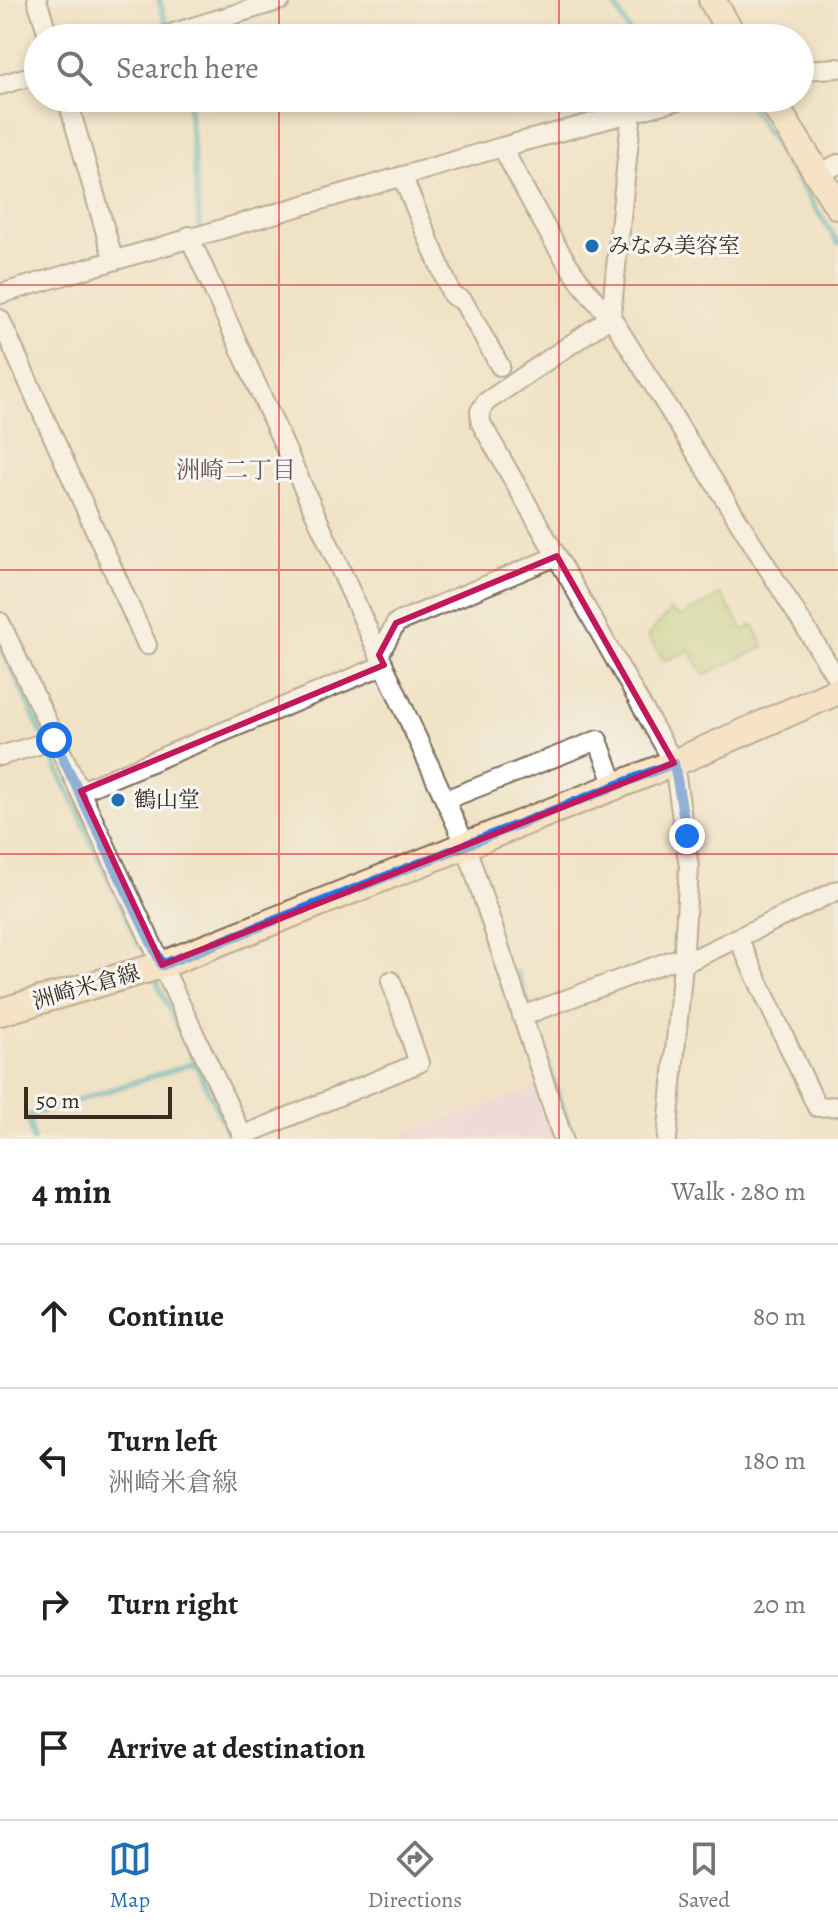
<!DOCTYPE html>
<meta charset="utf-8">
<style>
:root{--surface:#fff;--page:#f2f2f2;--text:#222;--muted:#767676;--line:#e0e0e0;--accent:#1f6fb2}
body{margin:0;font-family:Alegreya,"Noto Serif JP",serif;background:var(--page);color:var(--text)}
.scale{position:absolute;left:24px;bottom:20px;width:148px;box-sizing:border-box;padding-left:8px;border:4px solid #3b2a1e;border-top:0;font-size:22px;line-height:28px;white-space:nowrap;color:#3b2a1e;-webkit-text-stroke:6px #f6f6f2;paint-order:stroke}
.stop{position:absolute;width:24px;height:24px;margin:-18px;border:6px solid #1a73e8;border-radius:50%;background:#fff}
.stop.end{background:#1a73e8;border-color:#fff;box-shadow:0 2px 8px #0008}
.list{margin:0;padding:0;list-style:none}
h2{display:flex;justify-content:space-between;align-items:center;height:104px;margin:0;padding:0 32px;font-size:34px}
h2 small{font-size:26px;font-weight:400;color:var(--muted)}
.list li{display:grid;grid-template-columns:52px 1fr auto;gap:24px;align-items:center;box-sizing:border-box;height:144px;padding:0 32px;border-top:2px solid var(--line)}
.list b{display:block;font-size:30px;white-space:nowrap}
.list p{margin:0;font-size:26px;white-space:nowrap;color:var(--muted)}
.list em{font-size:26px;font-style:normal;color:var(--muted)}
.icon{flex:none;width:44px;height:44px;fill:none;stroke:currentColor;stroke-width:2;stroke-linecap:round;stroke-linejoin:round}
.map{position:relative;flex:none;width:838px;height:1139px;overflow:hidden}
.search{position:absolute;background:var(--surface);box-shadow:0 4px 12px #0003;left:24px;right:24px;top:24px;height:88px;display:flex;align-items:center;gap:20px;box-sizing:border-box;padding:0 28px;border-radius:44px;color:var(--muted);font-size:30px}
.sheet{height:680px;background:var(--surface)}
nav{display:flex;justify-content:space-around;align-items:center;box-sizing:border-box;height:112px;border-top:2px solid var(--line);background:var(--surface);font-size:22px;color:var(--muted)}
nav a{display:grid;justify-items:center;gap:4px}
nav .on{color:var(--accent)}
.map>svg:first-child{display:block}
</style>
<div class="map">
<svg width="838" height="1139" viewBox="0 0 838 1139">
<rect width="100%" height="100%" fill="#f6f6f2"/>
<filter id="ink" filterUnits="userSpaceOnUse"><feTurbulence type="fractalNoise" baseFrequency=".0125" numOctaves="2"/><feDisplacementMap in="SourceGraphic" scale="16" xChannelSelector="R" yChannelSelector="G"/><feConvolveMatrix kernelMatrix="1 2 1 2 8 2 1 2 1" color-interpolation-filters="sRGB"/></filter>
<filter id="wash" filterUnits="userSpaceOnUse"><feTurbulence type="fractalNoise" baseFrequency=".006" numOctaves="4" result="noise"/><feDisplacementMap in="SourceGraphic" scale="32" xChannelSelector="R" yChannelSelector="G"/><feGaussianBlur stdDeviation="1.8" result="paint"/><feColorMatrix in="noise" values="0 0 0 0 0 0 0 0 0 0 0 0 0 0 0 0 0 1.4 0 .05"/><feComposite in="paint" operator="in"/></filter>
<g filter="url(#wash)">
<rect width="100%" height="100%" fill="#f0e2c5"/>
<path fill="#ecd1ea" d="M 540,1086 L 558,1139 L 407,1139 L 405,1133 Z"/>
<path fill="#b0cd74" stroke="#767c49" stroke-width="2" d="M 721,594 L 743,630 L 754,625 L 764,647 L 704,675 L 690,650 L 665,661 L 647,636 L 671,610 L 680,617 Z"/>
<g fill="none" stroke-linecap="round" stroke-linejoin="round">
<path stroke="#3cadb9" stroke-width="6" d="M 159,0 L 166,23
M 612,0 L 633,38
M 188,98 L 200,228
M 745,98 L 838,243
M 0,643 L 140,946
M 517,972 L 573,1139
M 154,976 L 231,1139
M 33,1139 L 28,1116 L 195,1063"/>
</g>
</g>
<g filter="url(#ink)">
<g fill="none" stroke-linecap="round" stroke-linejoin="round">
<defs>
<path id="street" d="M 37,0 L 49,38
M 157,38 L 281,0
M 800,70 L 838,68
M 0,85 L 38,74
M 67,98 L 113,258
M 502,147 C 530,199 568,277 611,317 L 838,680
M 818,175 L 838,164
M 402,176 L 452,295 L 463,301 L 500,366
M 189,236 L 466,846 L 563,1139
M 0,294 L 502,147 L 686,98
M 0,319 L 147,645
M 0,622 L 244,1139
M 379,655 L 396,623 L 557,556
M 0,756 L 54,740
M 81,791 L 384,665
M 445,800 L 598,740 L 615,786
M 738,938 L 817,1107 L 838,1106
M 522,1016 L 672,960 L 683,964 L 689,867 L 674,763 L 481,423 L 480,411 L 486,402 L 611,317 L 632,110
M 242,1136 L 419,1063 L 391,981
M 667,1139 L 683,964 L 838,890"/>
<path id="secondary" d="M 712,0 L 734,38
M 770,98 L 838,206
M 0,1012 L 162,965 L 674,763 L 838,691"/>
</defs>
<use href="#street" stroke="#7a6a58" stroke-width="22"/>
<use href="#secondary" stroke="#7a6a58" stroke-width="30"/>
<use href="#street" stroke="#fff" stroke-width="18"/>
<use href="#secondary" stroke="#fde5c5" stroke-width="26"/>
</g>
</g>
<g fill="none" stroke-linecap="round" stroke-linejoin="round" filter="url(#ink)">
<path stroke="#1a73e8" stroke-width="10" d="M 54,740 L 162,965 L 674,763 L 687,836"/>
</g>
<path d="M0 0H838V1139H0ZM 557,556 L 674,763 L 162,965 L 81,791 L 384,665 L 379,655 L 396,623 Z" fill="#f0e2c5" fill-opacity=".55" fill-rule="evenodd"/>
<path fill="none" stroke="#c2185b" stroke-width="6" stroke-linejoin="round" d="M 557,556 L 674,763 L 162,965 L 81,791 L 384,665 L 379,655 L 396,623 Z"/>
<path fill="none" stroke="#d62828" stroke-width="2" stroke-opacity="0.55" d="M 279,0 L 279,38M 559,0 L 559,38M 279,98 L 279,1139M 559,98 L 559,1139M 0,285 L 838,285M 0,570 L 838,570M 0,854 L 838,854"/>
<g fill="#1f6fb2" stroke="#f6f6f2" stroke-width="3">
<circle cx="592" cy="246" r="8"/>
<circle cx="118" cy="800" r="8"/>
</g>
<g text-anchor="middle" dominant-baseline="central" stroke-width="6" stroke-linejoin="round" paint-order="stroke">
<g font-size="22" fill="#3b2a1e" stroke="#f6f6f2" text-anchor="start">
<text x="608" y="246">みなみ美容室</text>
<text x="134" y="800">鶴山堂</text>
</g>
<g font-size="22" fill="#3b2a1e" stroke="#f6f6f2">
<text transform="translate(86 987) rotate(-16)">洲崎米倉線</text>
</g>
<g font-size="24" fill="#6e5458" stroke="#f6f6f2">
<text x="236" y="470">洲崎二丁目</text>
</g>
</g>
</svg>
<div class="scale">50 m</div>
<div class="stop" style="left:54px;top:740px"></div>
<div class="stop end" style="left:687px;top:836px"></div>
<div class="search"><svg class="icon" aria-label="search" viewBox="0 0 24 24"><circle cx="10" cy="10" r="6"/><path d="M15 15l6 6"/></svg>Search here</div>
</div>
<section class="sheet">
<h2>4 min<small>Walk · 280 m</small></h2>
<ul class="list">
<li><svg class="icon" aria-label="ahead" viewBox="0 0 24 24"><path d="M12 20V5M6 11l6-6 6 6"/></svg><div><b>Continue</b></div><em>80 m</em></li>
<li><svg class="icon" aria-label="left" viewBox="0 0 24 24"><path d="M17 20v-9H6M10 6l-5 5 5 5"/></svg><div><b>Turn left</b><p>洲崎米倉線</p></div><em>180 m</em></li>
<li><svg class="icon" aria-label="right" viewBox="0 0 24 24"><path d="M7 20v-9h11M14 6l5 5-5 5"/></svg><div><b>Turn right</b></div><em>20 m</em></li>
<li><svg class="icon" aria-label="arrive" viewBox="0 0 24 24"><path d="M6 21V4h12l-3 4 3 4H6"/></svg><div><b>Arrive at destination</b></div></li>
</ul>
</section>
<nav>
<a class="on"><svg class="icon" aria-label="map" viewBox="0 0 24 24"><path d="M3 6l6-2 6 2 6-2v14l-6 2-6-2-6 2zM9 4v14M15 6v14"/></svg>Map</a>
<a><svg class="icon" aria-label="directions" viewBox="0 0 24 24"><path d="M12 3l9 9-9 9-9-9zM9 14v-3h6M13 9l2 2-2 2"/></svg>Directions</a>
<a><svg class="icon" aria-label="saved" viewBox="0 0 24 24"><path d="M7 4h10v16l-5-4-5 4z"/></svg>Saved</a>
</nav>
